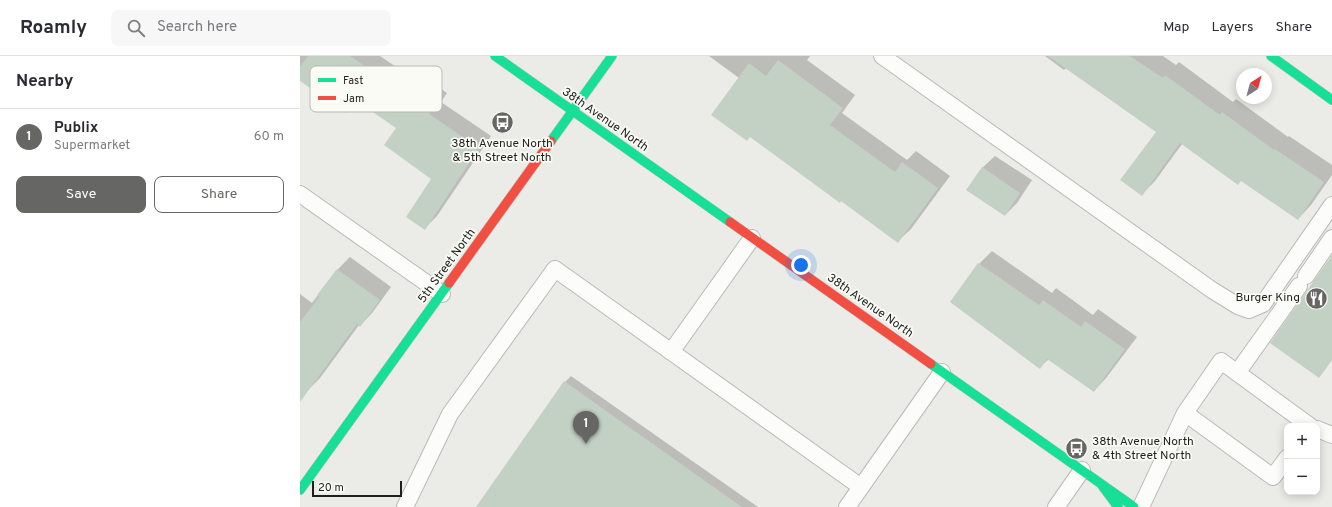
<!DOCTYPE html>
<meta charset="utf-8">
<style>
:root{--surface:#fff;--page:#f7f7f7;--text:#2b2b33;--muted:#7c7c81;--line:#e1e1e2;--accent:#666764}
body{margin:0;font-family:Overpass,sans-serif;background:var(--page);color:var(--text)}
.controls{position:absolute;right:12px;bottom:12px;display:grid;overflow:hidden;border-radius:8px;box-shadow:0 2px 10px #0003}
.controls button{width:36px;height:36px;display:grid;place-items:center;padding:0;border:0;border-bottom:1px solid var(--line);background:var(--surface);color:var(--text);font:20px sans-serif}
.compass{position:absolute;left:936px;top:12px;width:36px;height:36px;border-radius:50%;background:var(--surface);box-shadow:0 2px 10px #0003;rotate:36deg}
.scale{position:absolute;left:12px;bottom:10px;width:90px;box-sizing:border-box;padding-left:4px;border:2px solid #1f201d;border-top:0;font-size:11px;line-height:14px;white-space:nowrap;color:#1f201d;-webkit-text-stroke:3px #f9fbf4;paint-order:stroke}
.you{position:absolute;left:501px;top:209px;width:14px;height:14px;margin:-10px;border:3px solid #fff;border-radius:50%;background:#1a73e8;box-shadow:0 0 0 6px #1a73e833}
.badge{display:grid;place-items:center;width:26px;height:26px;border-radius:50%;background:var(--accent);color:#fff;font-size:13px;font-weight:700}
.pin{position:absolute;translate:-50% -33px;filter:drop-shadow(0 1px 2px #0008)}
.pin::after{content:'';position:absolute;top:21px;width:14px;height:12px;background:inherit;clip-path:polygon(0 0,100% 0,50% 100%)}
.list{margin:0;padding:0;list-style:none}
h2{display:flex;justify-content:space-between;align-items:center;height:52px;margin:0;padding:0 16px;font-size:17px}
h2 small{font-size:13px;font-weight:400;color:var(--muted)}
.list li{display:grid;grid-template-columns:26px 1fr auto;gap:12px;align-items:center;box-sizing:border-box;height:56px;padding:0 16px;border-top:1px solid var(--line)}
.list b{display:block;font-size:15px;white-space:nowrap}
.list p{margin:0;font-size:13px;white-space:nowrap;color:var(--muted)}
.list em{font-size:13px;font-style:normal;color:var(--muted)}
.actions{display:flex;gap:8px;padding:12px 16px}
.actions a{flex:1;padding:9px 0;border:1px solid var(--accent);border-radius:8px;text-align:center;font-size:14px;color:var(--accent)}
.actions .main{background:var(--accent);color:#fff}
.icon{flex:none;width:22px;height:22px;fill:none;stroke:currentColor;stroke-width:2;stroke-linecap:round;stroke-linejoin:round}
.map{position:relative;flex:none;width:1032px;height:451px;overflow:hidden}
header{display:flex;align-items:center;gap:24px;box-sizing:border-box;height:56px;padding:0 20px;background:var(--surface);border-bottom:1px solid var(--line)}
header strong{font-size:19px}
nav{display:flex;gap:22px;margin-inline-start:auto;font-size:14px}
.search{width:280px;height:36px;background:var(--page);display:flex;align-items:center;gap:10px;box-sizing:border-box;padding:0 14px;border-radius:8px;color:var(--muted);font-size:15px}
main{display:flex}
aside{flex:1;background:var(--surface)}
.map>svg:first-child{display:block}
</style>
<header>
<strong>Roamly</strong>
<div class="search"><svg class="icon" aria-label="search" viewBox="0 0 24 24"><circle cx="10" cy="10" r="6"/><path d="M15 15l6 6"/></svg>Search here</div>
<nav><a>Map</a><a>Layers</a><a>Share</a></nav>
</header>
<main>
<aside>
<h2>Nearby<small></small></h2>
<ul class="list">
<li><span class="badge">1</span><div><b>Publix</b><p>Supermarket</p></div><em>60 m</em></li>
</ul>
<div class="actions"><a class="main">Save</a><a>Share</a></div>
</aside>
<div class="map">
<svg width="1032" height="451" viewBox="0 0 1032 451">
<rect width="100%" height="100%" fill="#ebece7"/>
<path fill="#0003" d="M 0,0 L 80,0 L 111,21 L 116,15 L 147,37 L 141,46 L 191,80 L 137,160 L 125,172 L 133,123 L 97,71 L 57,44 L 46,55 L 0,23 Z
M 409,0 L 510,0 L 507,4 L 555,39 L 542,57 L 607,104 L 616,95 L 650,120 L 611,173 L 598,185 L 439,22 Z
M 745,0 L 863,0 L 876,9 L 879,6 L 933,46 L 936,43 L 988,81 L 989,80 L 1032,109 L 1032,119 L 1011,149 L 998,163 L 941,124 L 882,88 L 855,125 L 842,138 L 857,75 L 766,12 L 764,14 Z
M 695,100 L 732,124 L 717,147 L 705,159 L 682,112 Z
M 692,195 L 752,237 L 756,232 L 793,259 L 798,253 L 837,281 L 806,322 L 794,335 L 749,303 L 739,312 L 651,246 L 679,208 Z
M 50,201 L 91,231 L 72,257 L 60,270 L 59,269 L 20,322 L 8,334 L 0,328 L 0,238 L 12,247 L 38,213 Z
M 271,320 L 458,451 L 177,451 L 265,326 Z"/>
<path fill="#c3d1c4" d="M 8,0 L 50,0 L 99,33 L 103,27 L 135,50 L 129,58 L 179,92 L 125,174 L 106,161 L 131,123 L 84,89 L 96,72 L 55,44 L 46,57 L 0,25 L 0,11 Z
M 748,0 L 830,0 L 863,22 L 865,19 L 920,59 L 922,56 L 974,94 L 975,93 L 1024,126 L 998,164 L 941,125 L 938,129 L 880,87 L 842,140 L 820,124 L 856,76 Z
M 478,4 L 543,52 L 530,69 L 595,116 L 602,106 L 638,132 L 598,187 L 541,145 L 540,147 L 450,81 L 447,85 L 411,59 L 449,7 L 466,20 Z
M 682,111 L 720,137 L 705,160 L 666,134 Z
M 1032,199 L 1032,304 L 1019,322 L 970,287 Z
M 678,207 L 739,249 L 743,244 L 781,271 L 785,265 L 825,293 L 794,336 L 747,303 L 740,313 L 650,246 Z
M 37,213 L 80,244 L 60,271 L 57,268 L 0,346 L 0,266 L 19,241 L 17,239 Z
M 264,325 L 442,451 L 176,451 Z"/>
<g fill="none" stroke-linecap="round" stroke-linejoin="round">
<defs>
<path id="lane" d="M 582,0 L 912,234 L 938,250 L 949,254 L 963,248 L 1032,149
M 0,138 L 142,238
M 1006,220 L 1032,182
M 371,296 L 452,182
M 937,317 L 999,230
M 1017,373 L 1032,379
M 987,402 L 973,421 L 885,357 L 921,305 L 1010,370
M 105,451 L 150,358 L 255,213 L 561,431
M 547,451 L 642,316
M 756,451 L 782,414
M 841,451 L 885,357"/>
<path id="fast" d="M 195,0 L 430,166
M 971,0 L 1032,44
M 251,85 L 312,0
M 631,308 L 834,451
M 801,428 L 818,451
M 0,434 L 149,227"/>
<path id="jam" d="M 430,166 L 631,308
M 149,227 L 251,85"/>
</defs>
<use href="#lane" stroke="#b9bab6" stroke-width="18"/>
<use href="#fast" stroke="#b9bab6" stroke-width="10"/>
<use href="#jam" stroke="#b9bab6" stroke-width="10"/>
<use href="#lane" stroke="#fcfcfb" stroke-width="16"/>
<use href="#fast" stroke="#16e098" stroke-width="9"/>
<use href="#jam" stroke="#f24e42" stroke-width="9"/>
</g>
<defs>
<symbol id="bus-disc" viewBox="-11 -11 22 22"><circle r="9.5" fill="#666764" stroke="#f9fbf4"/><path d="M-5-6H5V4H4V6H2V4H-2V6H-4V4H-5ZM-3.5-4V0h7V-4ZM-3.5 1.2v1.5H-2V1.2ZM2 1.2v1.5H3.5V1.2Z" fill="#fff"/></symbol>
<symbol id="restaurant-disc" viewBox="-11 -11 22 22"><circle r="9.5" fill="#666764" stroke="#f9fbf4"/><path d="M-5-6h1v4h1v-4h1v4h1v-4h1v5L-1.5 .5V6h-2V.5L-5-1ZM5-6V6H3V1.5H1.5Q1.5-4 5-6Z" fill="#fff"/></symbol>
</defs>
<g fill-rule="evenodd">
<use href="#bus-disc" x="190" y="54" width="25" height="25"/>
<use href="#restaurant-disc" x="1004" y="230" width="25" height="25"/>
<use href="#bus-disc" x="764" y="380" width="25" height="25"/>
</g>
<g text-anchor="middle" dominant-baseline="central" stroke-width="3.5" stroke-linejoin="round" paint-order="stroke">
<g font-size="12" fill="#1f201d" stroke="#f9fbf4">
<text transform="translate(305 64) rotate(35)">38th Avenue North</text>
<text transform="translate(147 210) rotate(-54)">5th Street North</text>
<text transform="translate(570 250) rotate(35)">38th Avenue North</text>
</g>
<g font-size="12" fill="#1f201d" stroke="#f9fbf4">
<text x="202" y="88">38th Avenue North<tspan x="202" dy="14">&amp; 5th Street North</tspan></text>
<text x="1000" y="242" text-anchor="end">Burger King</text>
<text x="792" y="386" text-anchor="start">38th Avenue North<tspan x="792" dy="14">&amp; 4th Street North</tspan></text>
</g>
</g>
<rect x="10" y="10" width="132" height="46" rx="6" fill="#f9fbf4" stroke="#b8b9b4" stroke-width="1"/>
<rect x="18" y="22" width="18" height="4" fill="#16e098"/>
<rect x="18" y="40" width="18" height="4" fill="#f24e42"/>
<g font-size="11" fill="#1f201d">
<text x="43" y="28">Fast</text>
<text x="43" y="46">Jam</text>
</g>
</svg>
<div class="controls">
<button>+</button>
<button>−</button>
</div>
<svg class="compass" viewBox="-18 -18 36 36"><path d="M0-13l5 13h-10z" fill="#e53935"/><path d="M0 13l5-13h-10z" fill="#7c7c81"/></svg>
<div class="scale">20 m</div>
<div class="you"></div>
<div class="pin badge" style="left:286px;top:388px">1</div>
</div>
</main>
